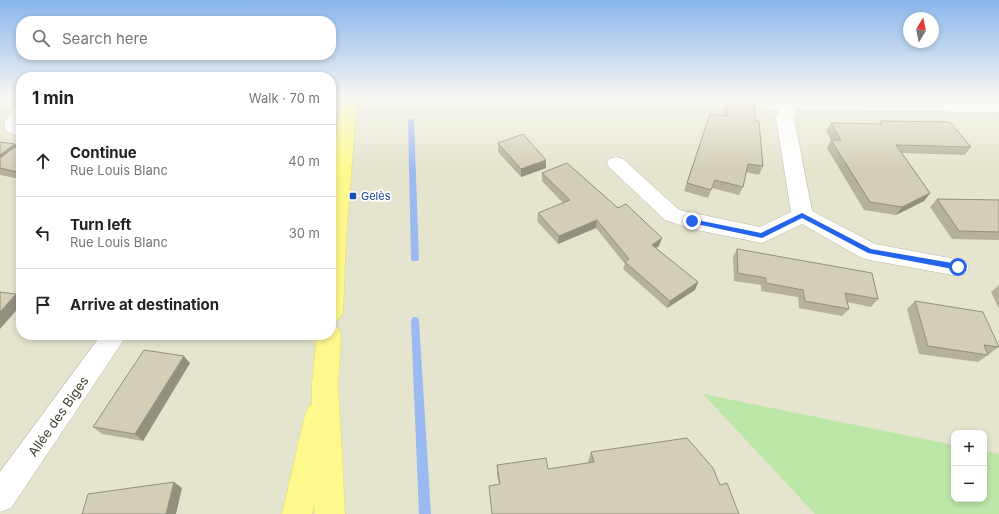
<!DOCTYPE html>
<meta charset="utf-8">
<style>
:root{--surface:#fff;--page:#f6f6f6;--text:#222;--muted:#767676;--line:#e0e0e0}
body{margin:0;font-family:Inter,sans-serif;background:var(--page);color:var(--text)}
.controls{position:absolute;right:12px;bottom:12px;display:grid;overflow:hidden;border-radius:8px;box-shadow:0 2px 6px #0003}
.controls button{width:36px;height:36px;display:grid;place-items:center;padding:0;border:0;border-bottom:1px solid var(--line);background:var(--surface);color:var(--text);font:20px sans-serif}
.compass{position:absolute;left:903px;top:12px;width:36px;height:36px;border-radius:50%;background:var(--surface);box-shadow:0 2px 6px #0003;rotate:10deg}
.stop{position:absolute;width:12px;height:12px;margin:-9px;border:3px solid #2563eb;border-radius:50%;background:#fff}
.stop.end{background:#2563eb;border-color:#fff;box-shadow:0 1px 4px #0008}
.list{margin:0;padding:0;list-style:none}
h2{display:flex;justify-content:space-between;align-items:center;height:52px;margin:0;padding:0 16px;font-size:17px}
h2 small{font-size:13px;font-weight:400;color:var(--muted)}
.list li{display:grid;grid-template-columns:26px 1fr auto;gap:12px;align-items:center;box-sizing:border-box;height:72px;padding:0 16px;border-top:1px solid var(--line)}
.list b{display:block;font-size:15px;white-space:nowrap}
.list p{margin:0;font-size:13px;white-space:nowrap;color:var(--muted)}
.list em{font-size:13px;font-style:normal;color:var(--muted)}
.icon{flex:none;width:22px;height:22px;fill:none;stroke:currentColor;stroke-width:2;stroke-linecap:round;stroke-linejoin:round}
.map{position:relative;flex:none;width:999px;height:514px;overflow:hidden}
.search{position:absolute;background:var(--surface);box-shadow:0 2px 6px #0003;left:16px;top:16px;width:320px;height:44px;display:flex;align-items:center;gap:10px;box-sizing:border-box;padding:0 14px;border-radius:16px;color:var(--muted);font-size:15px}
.panel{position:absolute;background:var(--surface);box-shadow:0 2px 6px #0003;left:16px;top:72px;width:320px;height:268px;border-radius:16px}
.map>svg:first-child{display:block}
</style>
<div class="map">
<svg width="999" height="514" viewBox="0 0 999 514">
<rect width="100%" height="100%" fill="#f1f0e2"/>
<path fill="#e5e4cf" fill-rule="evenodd" d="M 0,98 L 21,98 L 21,335 L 331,335 L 331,98 L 999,98 L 999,514 L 0,514 ZM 954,433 L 984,433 L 984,499 L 954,499 Z"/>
<path fill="#bce7a9" d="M 703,394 L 954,445 L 954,499 L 984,499 L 984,451 L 999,454 L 999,514 L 815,514 Z"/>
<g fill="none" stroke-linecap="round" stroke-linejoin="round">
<path fill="#9bbaf1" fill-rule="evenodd" d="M 411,118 L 414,120 L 419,259 L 418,261 L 412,261 L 411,259 L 408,120 Z
M 415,317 L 418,318 L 419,321 L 431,514 L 419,514 L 411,321 L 412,318 Z"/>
<defs>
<path id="street" d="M 688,98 L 779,99 L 779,98 L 795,98 L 796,100 L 999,102 L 999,112 L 796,110 L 794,118 L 812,211 L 875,244 L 966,261 L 969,267 L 966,273 L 958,276 L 870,260 L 862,258 L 802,224 L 762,243 L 692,229 L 665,220 L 609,167 L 607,163 L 609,159 L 616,157 L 623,159 L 679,210 L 760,227 L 791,212 L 776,118 L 779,110 L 712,106 L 690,102 Z
M 21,106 L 21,136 C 16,135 10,134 6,131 C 0,121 13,108 21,106 Z
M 101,335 L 127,335 L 11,508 L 0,512 L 0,472 Z"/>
<path id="primary" d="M 341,98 L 357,98 L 346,237 L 343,312 L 339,319 L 331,322 L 331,180 Z
M 331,325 L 338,328 L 341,335 L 338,384 L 345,514 L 315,514 L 314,504 L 312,514 L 282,514 L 305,415 L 309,406 L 312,405 L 312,384 L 317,335 L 331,335 Z"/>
</defs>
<use href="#street" stroke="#bdbaa4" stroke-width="1"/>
<use href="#primary" stroke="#e5dc5c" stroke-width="1"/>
<use href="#street" fill="#fff" fill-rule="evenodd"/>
<use href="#primary" fill="#fff98d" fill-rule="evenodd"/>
</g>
<path fill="#b5b19d" d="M 727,100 L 755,121 L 763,166 L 759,175 L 746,172 L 743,187 L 739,195 L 712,188 L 708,198 L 684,191 L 710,114 L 724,116 L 724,108 Z
M 880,121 L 971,147 L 965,155 L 902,153 L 930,193 L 924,201 L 896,215 L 864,210 L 827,148 L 831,140 L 826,131 L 831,123 L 879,124 Z
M 0,142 L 15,144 L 18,147 L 21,147 L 21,179 L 0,175 Z
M 498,143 L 546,168 L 521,177 L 498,152 Z
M 542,173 L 659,246 L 656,248 L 698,282 L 695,290 L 667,308 L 623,269 L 625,264 L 596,228 L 558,244 L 537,221 L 538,213 L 563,203 L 542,181 Z
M 937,199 L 999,200 L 999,240 L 952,239 L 930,207 Z
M 737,249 L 878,299 L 871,307 L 847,302 L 849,309 L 842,316 L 799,308 L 798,297 L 761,291 L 761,285 L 734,281 L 733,257 Z
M 999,285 L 999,309 L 991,292 Z
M 915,301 L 999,347 L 978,362 L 919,354 L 907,309 Z
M 190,363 L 143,441 L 102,434 L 93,427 Z
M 591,452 L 720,485 L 739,514 L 492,514 L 489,486 L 499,484 L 497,475 L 497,465 L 548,469 L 588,463 L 588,462 Z"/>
<path fill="#949080" d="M 15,144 L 21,151 L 0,168 L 0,155 Z
M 546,160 L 546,168 L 521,177 L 521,169 Z
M 930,193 L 924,201 L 896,215 L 902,207 Z
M 597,220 L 596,228 L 558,244 L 559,236 Z
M 662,238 L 659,246 L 650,252 L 652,245 Z
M 698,282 L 695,290 L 667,308 L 670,301 Z
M 16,294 L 21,298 L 21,305 L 0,329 L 0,312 Z
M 184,356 L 190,363 L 143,441 L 135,434 Z
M 174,482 L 182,488 L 176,514 L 166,514 Z"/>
<path fill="#d3ceb7" stroke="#949080" d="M 727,100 L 754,102 L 755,121 L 759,121 L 763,166 L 748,164 L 743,187 L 715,180 L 711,190 L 687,183 L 710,114 L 727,116 Z
M 880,121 L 950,122 L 971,147 L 896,145 L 930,193 L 902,207 L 870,202 L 831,140 L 841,140 L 831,123 L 882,124 Z
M 523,134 L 546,160 L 521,169 L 498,143 Z
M 0,142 L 15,144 L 0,155 Z
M 15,147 L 21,147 L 21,173 L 0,168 L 0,158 Z
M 567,163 L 618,208 L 626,204 L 662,238 L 652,245 L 698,282 L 670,301 L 625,262 L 629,259 L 597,220 L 559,236 L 538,213 L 570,200 L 542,173 Z
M 937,199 L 999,200 L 999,232 L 959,231 Z
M 737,249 L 872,273 L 878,299 L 845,293 L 849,309 L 805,301 L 803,290 L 766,283 L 766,278 L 738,273 Z
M 0,292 L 16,294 L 0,312 Z
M 915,301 L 983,312 L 999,347 L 984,345 L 988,355 L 928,346 Z
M 144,350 L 184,356 L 135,434 L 93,427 Z
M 687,438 L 713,468 L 720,485 L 727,483 L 739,514 L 492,514 L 489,486 L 500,484 L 497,465 L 546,458 L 548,469 L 594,462 L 591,452 Z
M 174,482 L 166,514 L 82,514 L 88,494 Z"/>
<linearGradient id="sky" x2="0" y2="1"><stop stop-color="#89b6ec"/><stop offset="0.58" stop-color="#f9f8f2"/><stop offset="1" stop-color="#f9f8f2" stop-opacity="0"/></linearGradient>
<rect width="999" height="170" fill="url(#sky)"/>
<path fill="#2563eb" d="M 802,213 L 871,249 L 958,264 L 961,267 L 958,270 L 868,253 L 802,218 L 762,238 L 692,223 L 689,221 L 692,219 L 761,233 Z"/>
<rect fill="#1a4fb4" stroke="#fff" stroke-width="1.5" x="349" y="192" width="8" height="8" rx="2"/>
<g text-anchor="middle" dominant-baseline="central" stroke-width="4" stroke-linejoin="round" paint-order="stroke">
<g font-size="11" fill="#164399" stroke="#fff" text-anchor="start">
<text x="361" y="196">Gelès</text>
</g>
<g font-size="13" fill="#434032" stroke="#fff">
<text transform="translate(58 416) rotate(-55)">Allée des Biges</text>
</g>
</g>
</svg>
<div class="controls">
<button>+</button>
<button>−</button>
</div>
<svg class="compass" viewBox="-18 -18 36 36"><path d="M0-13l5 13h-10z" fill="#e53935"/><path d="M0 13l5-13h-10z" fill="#767676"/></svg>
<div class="stop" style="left:958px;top:267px"></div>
<div class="stop end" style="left:692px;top:221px"></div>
<div class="search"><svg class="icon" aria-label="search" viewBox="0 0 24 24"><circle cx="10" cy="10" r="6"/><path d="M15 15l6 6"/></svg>Search here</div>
<section class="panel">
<h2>1 min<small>Walk · 70 m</small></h2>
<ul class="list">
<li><svg class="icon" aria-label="ahead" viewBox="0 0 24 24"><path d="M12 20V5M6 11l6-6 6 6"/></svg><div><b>Continue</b><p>Rue Louis Blanc</p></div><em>40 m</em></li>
<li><svg class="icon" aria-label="left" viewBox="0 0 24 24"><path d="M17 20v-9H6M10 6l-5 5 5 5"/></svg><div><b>Turn left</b><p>Rue Louis Blanc</p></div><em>30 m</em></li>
<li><svg class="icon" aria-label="arrive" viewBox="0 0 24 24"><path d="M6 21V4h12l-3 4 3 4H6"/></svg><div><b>Arrive at destination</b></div></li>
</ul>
</section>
</div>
